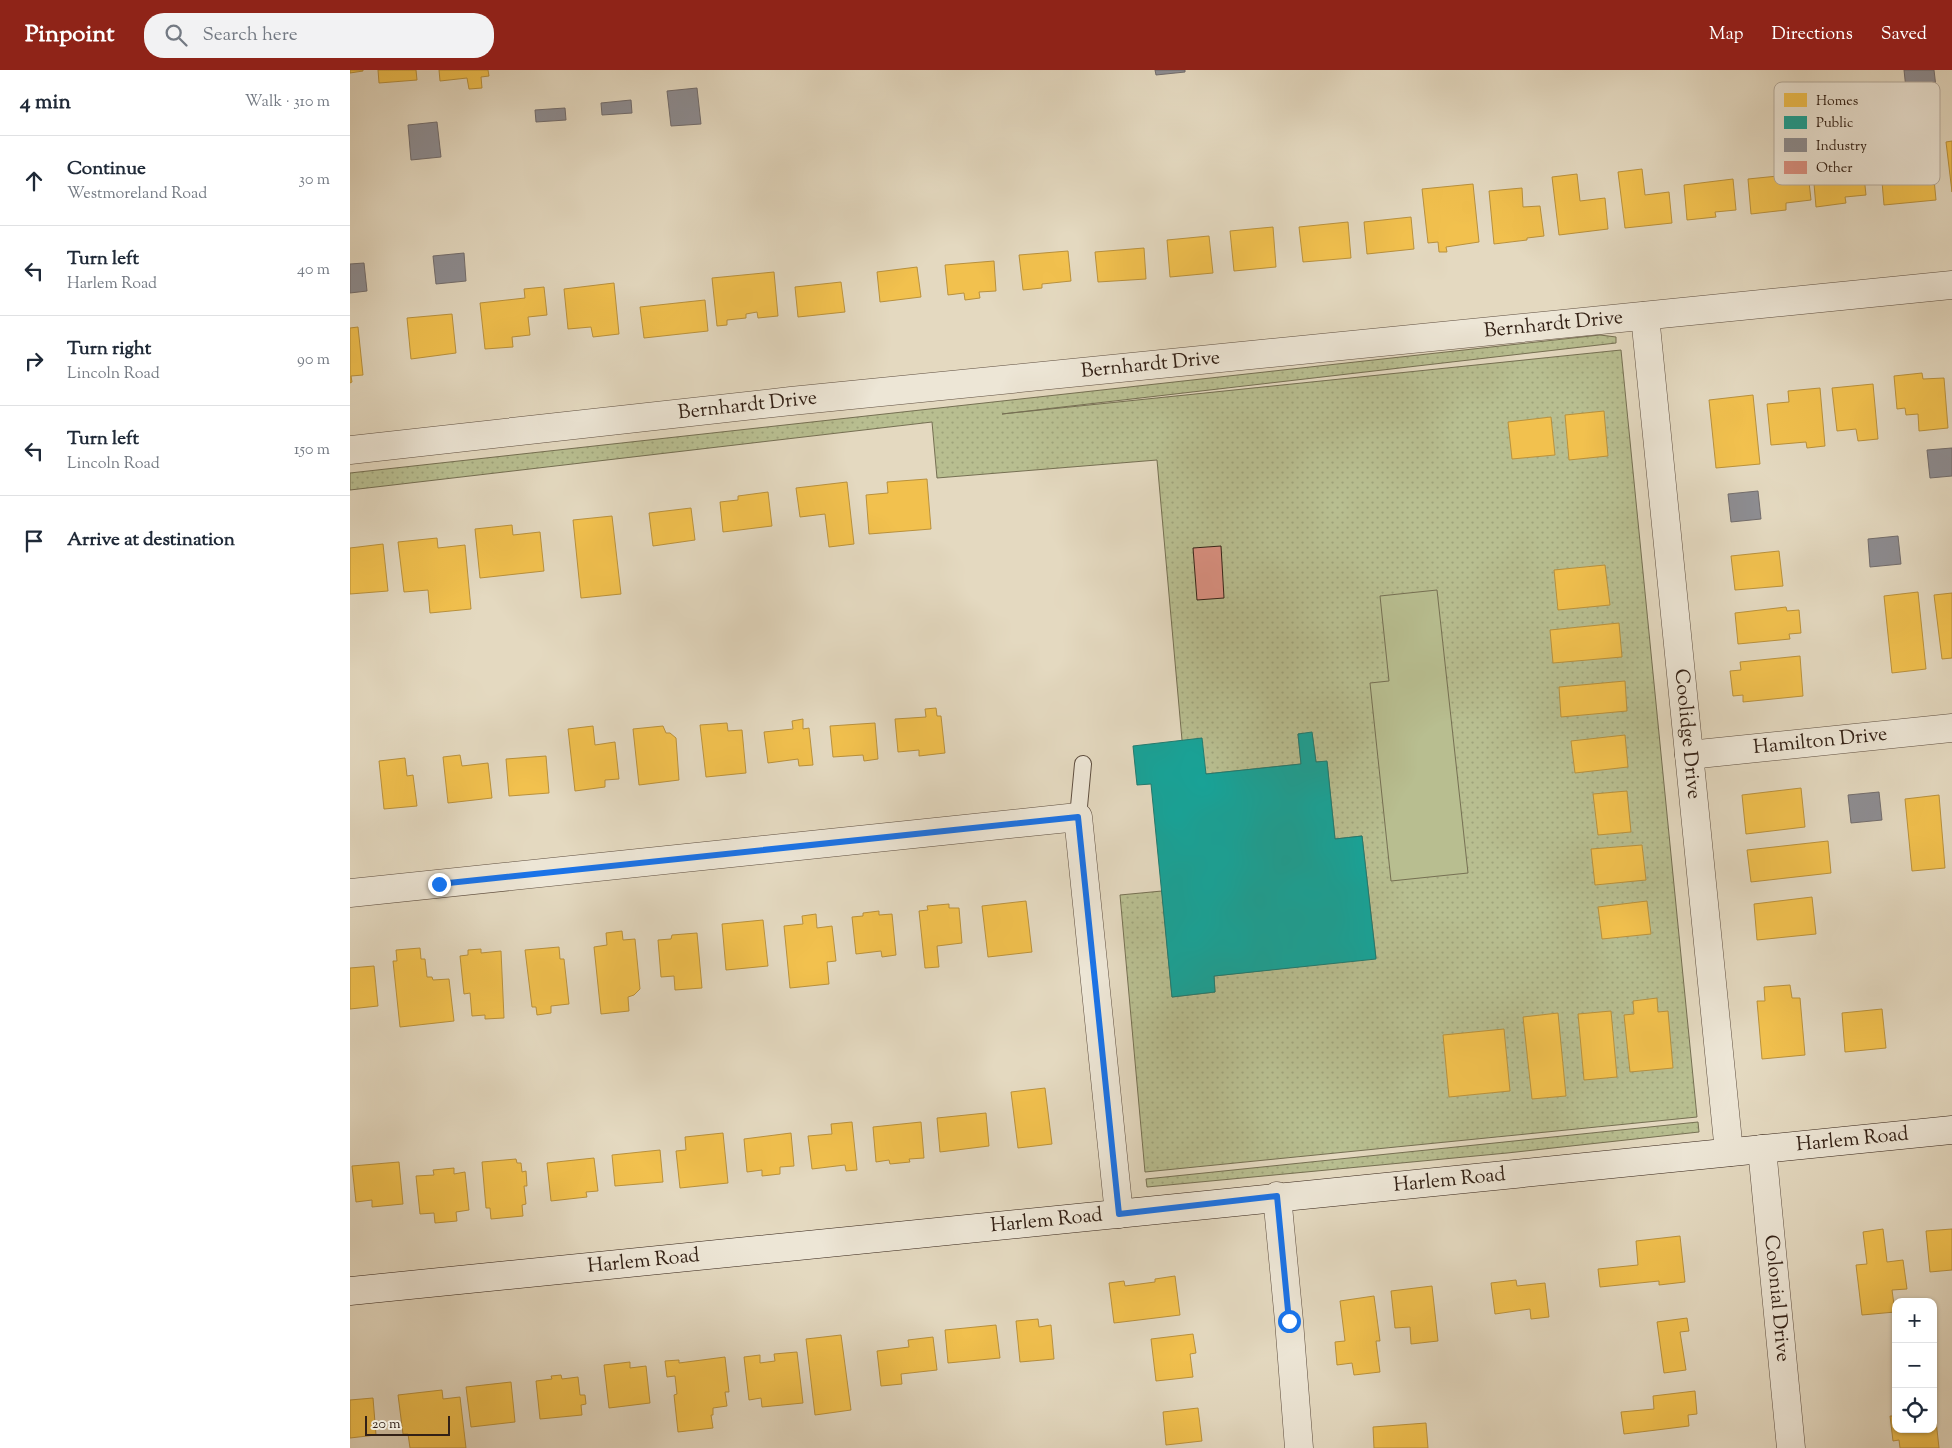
<!DOCTYPE html>
<meta charset="utf-8">
<style>
:root{--surface:#fff;--page:#f2f2f3;--text:#1f2937;--muted:#747a83;--line:#e0e1e3;--accent:#8f2418}
body{margin:0;font-family:"Sorts Mill Goudy",serif;background:var(--page);color:var(--text)}
.controls{position:absolute;right:15px;bottom:15px;display:grid;overflow:hidden;border-radius:10px;box-shadow:0 1px 4px #0004}
.controls button{width:45px;height:45px;display:grid;place-items:center;padding:0;border:0;border-bottom:1px solid var(--line);background:var(--surface);color:var(--text);font:25px sans-serif}
.scale{position:absolute;left:15px;bottom:12px;width:85px;box-sizing:border-box;padding-left:5px;border:2px solid #332116;border-top:0;font-size:14px;line-height:18px;white-space:nowrap;color:#332116;-webkit-text-stroke:4px #ede6d6;paint-order:stroke}
.stop{position:absolute;width:15px;height:15px;margin:-11px;border:4px solid #1a73e8;border-radius:50%;background:#fff}
.stop.end{background:#1a73e8;border-color:#fff;box-shadow:0 1px 5px #0008}
.list{margin:0;padding:0;list-style:none}
h2{display:flex;justify-content:space-between;align-items:center;height:65px;margin:0;padding:0 20px;font-size:21px}
h2 small{font-size:16px;font-weight:400;color:var(--muted)}
.list li{display:grid;grid-template-columns:32px 1fr auto;gap:15px;align-items:center;box-sizing:border-box;height:90px;padding:0 20px;border-top:1px solid var(--line)}
.list b{display:block;font-size:19px;white-space:nowrap}
.list p{margin:0;font-size:16px;white-space:nowrap;color:var(--muted)}
.list em{font-size:16px;font-style:normal;color:var(--muted)}
.icon{flex:none;width:28px;height:28px;fill:none;stroke:currentColor;stroke-width:2;stroke-linecap:round;stroke-linejoin:round}
.map{position:relative;flex:none;width:1602px;height:1378px;overflow:hidden}
header{display:flex;align-items:center;gap:30px;box-sizing:border-box;height:70px;padding:0 25px;background:var(--accent);color:#fff}
header strong{font-size:24px}
nav{display:flex;gap:28px;margin-inline-start:auto;font-size:18px}
.search{width:350px;height:45px;background:var(--page);display:flex;align-items:center;gap:12px;box-sizing:border-box;padding:0 18px;border-radius:20px;color:var(--muted);font-size:19px}
main{display:flex}
aside{flex:1;background:var(--surface)}
.map>svg:first-child{display:block}
</style>
<header>
<strong>Pinpoint</strong>
<div class="search"><svg class="icon" aria-label="search" viewBox="0 0 24 24"><circle cx="10" cy="10" r="6"/><path d="M15 15l6 6"/></svg>Search here</div>
<nav><a>Map</a><a>Directions</a><a>Saved</a></nav>
</header>
<main>
<aside>
<h2>4 min<small>Walk · 310 m</small></h2>
<ul class="list">
<li><svg class="icon" aria-label="ahead" viewBox="0 0 24 24"><path d="M12 20V5M6 11l6-6 6 6"/></svg><div><b>Continue</b><p>Westmoreland Road</p></div><em>30 m</em></li>
<li><svg class="icon" aria-label="left" viewBox="0 0 24 24"><path d="M17 20v-9H6M10 6l-5 5 5 5"/></svg><div><b>Turn left</b><p>Harlem Road</p></div><em>40 m</em></li>
<li><svg class="icon" aria-label="right" viewBox="0 0 24 24"><path d="M7 20v-9h11M14 6l5 5-5 5"/></svg><div><b>Turn right</b><p>Lincoln Road</p></div><em>90 m</em></li>
<li><svg class="icon" aria-label="left" viewBox="0 0 24 24"><path d="M17 20v-9H6M10 6l-5 5 5 5"/></svg><div><b>Turn left</b><p>Lincoln Road</p></div><em>150 m</em></li>
<li><svg class="icon" aria-label="arrive" viewBox="0 0 24 24"><path d="M6 21V4h12l-3 4 3 4H6"/></svg><div><b>Arrive at destination</b></div></li>
</ul>
</aside>
<div class="map">
<svg width="1602" height="1378" viewBox="0 0 1602 1378">
<defs>
<pattern id="grass-dots" width="8" height="8" patternUnits="userSpaceOnUse" patternTransform="scale(1.25)"><rect width="8" height="8" fill="#b8be90"/><path d="M2 2h.1M6 6h.1" fill="none" stroke="#9fa37b" stroke-width="1.8" stroke-linecap="round"/></pattern>
</defs>
<rect width="100%" height="100%" fill="#e4d9c0"/>
<filter id="stains"><feTurbulence type="fractalNoise" baseFrequency=".004" numOctaves="4"/><feColorMatrix values="0 0 0 0 .2 0 0 0 0 .09 0 0 0 0 .02 0 0 0 .5 -.17"/></filter>
<radialGradient id="worn" r=".72"><stop offset=".6" stop-color="#630" stop-opacity="0"/><stop offset="1" stop-color="#630" stop-opacity=".3"/></radialGradient>
<path fill="url(#grass-dots)" stroke="#767053" d="M 1250,265 L 1266,267 L 1266,273 L 652,344 L 1271,280 L 1347,1047 L 795,1102 L 770,825 L 812,821 L 822,927 L 865,922 L 864,906 L 1026,888 L 1012,766 L 985,769 L 977,692 L 966,692 L 962,663 L 948,664 L 951,694 L 856,704 L 832,670 L 807,390 L 587,408 L 582,352 L 0,420 L 0,403 Z
M 1348,1052 L 1349,1062 L 1157,1083 L 797,1117 L 796,1109 Z"/>
<path fill="#b8be90" stroke="#767053" d="M 1087,520 L 1118,803 L 1041,811 L 1020,613 L 1039,611 L 1030,526 Z"/>
<path fill="#f2c14e" stroke="#b9913d" d="M 0,0 L 13,0 L 13,1 L 0,3 Z
M 28,0 L 66,0 L 67,10 L 29,13 Z
M 89,0 L 138,0 L 139,6 L 131,7 L 132,18 L 119,19 L 117,8 L 90,11 Z
M 1602,71 L 1602,122 L 1596,72 Z
M 1578,96 L 1579,110 L 1584,109 L 1586,130 L 1534,135 L 1531,100 Z
M 1513,97 L 1516,125 L 1495,127 L 1496,133 L 1466,137 L 1463,102 Z
M 1292,99 L 1295,125 L 1319,122 L 1322,153 L 1275,158 L 1268,102 Z
M 1458,103 L 1461,130 L 1436,133 L 1436,140 L 1401,144 L 1398,109 Z
M 1227,104 L 1230,131 L 1255,128 L 1258,159 L 1209,165 L 1202,107 Z
M 1383,109 L 1386,140 L 1365,142 L 1366,147 L 1337,150 L 1334,115 Z
M 1123,114 L 1129,172 L 1096,177 L 1097,182 L 1089,182 L 1088,172 L 1078,173 L 1072,119 Z
M 1172,118 L 1173,137 L 1190,136 L 1194,166 L 1177,168 L 1177,170 L 1144,174 L 1139,121 Z
M 1061,147 L 1064,179 L 1017,184 L 1014,152 Z
M 998,152 L 1001,188 L 953,192 L 949,157 Z
M 923,157 L 926,197 L 884,201 L 880,161 Z
M 859,166 L 863,203 L 820,207 L 817,170 Z
M 794,178 L 796,209 L 748,212 L 745,182 Z
M 718,181 L 721,211 L 692,214 L 692,218 L 673,220 L 669,185 Z
M 644,191 L 646,221 L 629,222 L 630,228 L 615,230 L 614,223 L 598,225 L 595,195 Z
M 567,197 L 571,227 L 530,232 L 527,202 Z
M 424,202 L 428,246 L 408,248 L 407,242 L 396,244 L 396,248 L 377,250 L 377,255 L 367,256 L 362,208 Z
M 491,212 L 495,242 L 448,247 L 445,217 Z
M 264,213 L 269,264 L 243,267 L 241,257 L 218,259 L 214,219 Z
M 194,217 L 197,245 L 178,247 L 180,265 L 162,267 L 163,277 L 135,279 L 130,233 L 175,228 L 174,219 Z
M 355,230 L 358,261 L 294,268 L 290,237 Z
M 102,244 L 106,283 L 61,289 L 57,248 Z
M 8,257 L 13,305 L 1,306 L 2,312 L 0,313 L 0,258 Z
M 1572,303 L 1573,309 L 1594,308 L 1598,358 L 1569,361 L 1568,344 L 1556,345 L 1555,338 L 1547,339 L 1544,306 Z
M 1523,314 L 1528,369 L 1508,371 L 1506,359 L 1487,361 L 1482,318 Z
M 1470,318 L 1475,376 L 1457,378 L 1456,372 L 1421,375 L 1417,334 L 1439,332 L 1438,321 Z
M 1403,325 L 1410,394 L 1366,398 L 1359,330 Z
M 1254,341 L 1258,386 L 1219,390 L 1215,345 Z
M 1201,347 L 1205,385 L 1162,389 L 1158,352 Z
M 577,409 L 581,459 L 519,464 L 516,425 L 538,423 L 537,412 Z
M 497,412 L 504,474 L 479,477 L 475,444 L 450,447 L 446,418 Z
M 418,422 L 422,456 L 373,462 L 370,432 L 388,430 L 388,426 Z
M 341,438 L 345,470 L 303,476 L 299,443 Z
M 262,446 L 271,524 L 231,528 L 223,450 Z
M 162,455 L 163,465 L 190,462 L 194,501 L 130,508 L 125,459 Z
M 87,468 L 88,478 L 115,475 L 121,539 L 80,543 L 78,520 L 54,522 L 48,472 Z
M 33,474 L 38,521 L 0,524 L 0,478 Z
M 1429,481 L 1433,516 L 1385,520 L 1381,486 Z
M 1255,495 L 1260,535 L 1208,540 L 1204,500 Z
M 1568,522 L 1576,599 L 1542,603 L 1534,526 Z
M 1602,523 L 1602,588 L 1592,589 L 1584,525 Z
M 1436,537 L 1437,541 L 1449,540 L 1451,563 L 1439,564 L 1440,569 L 1388,574 L 1385,543 Z
M 1269,553 L 1272,587 L 1203,593 L 1200,560 Z
M 1450,586 L 1453,626 L 1393,632 L 1393,625 L 1383,626 L 1380,601 L 1391,600 L 1390,592 Z
M 1275,611 L 1277,641 L 1211,647 L 1209,617 Z
M 586,638 L 587,646 L 591,646 L 595,683 L 569,686 L 569,680 L 548,682 L 545,649 L 576,647 L 575,639 Z
M 453,649 L 453,659 L 459,658 L 463,695 L 449,696 L 448,689 L 418,693 L 414,662 L 443,659 L 442,651 Z
M 377,653 L 378,661 L 392,660 L 396,703 L 356,707 L 350,655 Z
M 525,653 L 528,689 L 514,691 L 513,685 L 483,687 L 480,656 Z
M 243,656 L 245,675 L 265,672 L 269,709 L 255,710 L 255,717 L 225,721 L 218,659 Z
M 313,656 L 316,663 L 320,663 L 326,668 L 329,710 L 289,715 L 283,659 Z
M 1275,665 L 1278,697 L 1225,703 L 1221,671 Z
M 110,685 L 112,696 L 138,693 L 142,728 L 98,733 L 93,687 Z
M 196,686 L 199,723 L 159,726 L 156,689 Z
M 55,688 L 57,706 L 63,705 L 67,736 L 34,739 L 29,691 Z
M 1451,718 L 1455,757 L 1396,764 L 1392,725 Z
M 1277,721 L 1281,762 L 1248,765 L 1243,724 Z
M 1589,725 L 1595,798 L 1562,801 L 1555,729 Z
M 1478,771 L 1481,803 L 1401,812 L 1397,780 Z
M 1292,775 L 1296,810 L 1245,815 L 1241,779 Z
M 1462,827 L 1466,864 L 1407,870 L 1404,834 Z
M 676,831 L 682,882 L 638,887 L 632,836 Z
M 1297,831 L 1301,864 L 1252,869 L 1248,837 Z
M 599,834 L 599,838 L 609,838 L 612,873 L 587,876 L 589,897 L 575,898 L 569,841 L 578,840 L 577,836 Z
M 529,841 L 529,845 L 542,844 L 546,885 L 532,887 L 531,881 L 506,884 L 502,847 L 513,846 L 513,843 Z
M 466,844 L 467,858 L 482,856 L 486,891 L 477,892 L 479,914 L 440,918 L 434,856 L 453,854 L 452,846 Z
M 413,850 L 418,896 L 376,900 L 372,854 Z
M 272,861 L 273,870 L 285,869 L 290,919 L 284,925 L 278,927 L 279,941 L 251,944 L 244,877 L 257,875 L 256,863 Z
M 347,863 L 352,918 L 325,920 L 324,906 L 311,907 L 308,870 L 321,869 L 322,865 Z
M 209,877 L 210,889 L 214,889 L 219,934 L 201,936 L 201,943 L 187,945 L 186,937 L 182,937 L 175,880 Z
M 70,878 L 71,889 L 75,889 L 77,907 L 82,907 L 83,910 L 99,909 L 104,951 L 50,957 L 43,891 L 47,891 L 46,880 Z
M 131,879 L 131,883 L 151,881 L 154,948 L 135,949 L 135,945 L 122,946 L 120,923 L 114,924 L 110,886 L 118,885 L 118,880 Z
M 24,896 L 28,936 L 0,939 L 0,898 Z
M 1440,915 L 1442,928 L 1450,928 L 1455,985 L 1412,989 L 1407,931 L 1415,931 L 1414,917 Z
M 1307,928 L 1308,942 L 1318,941 L 1323,998 L 1280,1002 L 1274,945 L 1284,944 L 1283,931 Z
M 1532,939 L 1536,978 L 1495,982 L 1492,943 Z
M 1261,941 L 1267,1007 L 1234,1010 L 1228,944 Z
M 1208,943 L 1216,1026 L 1182,1029 L 1173,947 Z
M 1154,959 L 1160,1021 L 1099,1027 L 1093,965 Z
M 695,1018 L 702,1074 L 668,1078 L 661,1022 Z
M 636,1043 L 639,1076 L 590,1082 L 587,1048 Z
M 502,1052 L 507,1100 L 496,1101 L 495,1095 L 462,1099 L 458,1066 L 482,1064 L 481,1054 Z
M 571,1052 L 574,1088 L 559,1089 L 560,1092 L 540,1094 L 539,1090 L 526,1092 L 523,1057 Z
M 373,1063 L 378,1113 L 330,1118 L 326,1081 L 336,1080 L 335,1067 Z
M 441,1063 L 444,1096 L 430,1097 L 430,1104 L 412,1106 L 412,1100 L 397,1102 L 394,1069 Z
M 310,1080 L 313,1112 L 265,1116 L 262,1085 Z
M 244,1088 L 248,1121 L 236,1122 L 237,1127 L 201,1131 L 197,1093 Z
M 166,1089 L 167,1093 L 171,1093 L 172,1102 L 176,1101 L 177,1116 L 174,1116 L 176,1134 L 172,1135 L 173,1146 L 141,1149 L 140,1138 L 136,1138 L 132,1092 Z
M 49,1092 L 53,1134 L 22,1137 L 22,1130 L 6,1132 L 2,1096 Z
M 104,1098 L 104,1104 L 115,1102 L 119,1140 L 106,1142 L 107,1151 L 85,1153 L 84,1143 L 70,1144 L 66,1106 L 84,1105 L 83,1100 Z
M 1533,1159 L 1537,1192 L 1553,1190 L 1557,1219 L 1542,1220 L 1545,1242 L 1512,1245 L 1506,1195 L 1517,1194 L 1513,1162 Z
M 1602,1159 L 1602,1200 L 1580,1202 L 1576,1161 Z
M 1330,1166 L 1335,1212 L 1309,1215 L 1309,1211 L 1250,1217 L 1248,1199 L 1288,1195 L 1286,1171 Z
M 825,1206 L 830,1245 L 764,1253 L 759,1213 L 774,1211 L 775,1216 L 805,1212 L 805,1209 Z
M 1166,1210 L 1167,1216 L 1195,1213 L 1199,1247 L 1181,1249 L 1180,1239 L 1145,1244 L 1141,1213 Z
M 1082,1216 L 1088,1271 L 1061,1274 L 1060,1257 L 1045,1258 L 1041,1221 Z
M 1024,1226 L 1030,1271 L 1026,1271 L 1030,1302 L 1004,1305 L 1002,1293 L 987,1295 L 985,1272 L 995,1271 L 990,1231 Z
M 1337,1248 L 1339,1261 L 1330,1262 L 1336,1300 L 1314,1303 L 1307,1252 Z
M 688,1249 L 689,1257 L 701,1255 L 704,1289 L 670,1292 L 666,1251 Z
M 646,1255 L 650,1288 L 598,1293 L 595,1260 Z
M 843,1264 L 846,1283 L 840,1284 L 843,1307 L 806,1311 L 801,1269 Z
M 491,1265 L 501,1340 L 465,1345 L 456,1269 Z
M 583,1267 L 587,1300 L 551,1304 L 552,1314 L 531,1316 L 527,1281 L 559,1277 L 558,1270 Z
M 447,1282 L 453,1333 L 412,1337 L 411,1328 L 399,1330 L 394,1287 L 410,1285 L 410,1293 L 425,1291 L 424,1284 Z
M 375,1287 L 379,1322 L 375,1322 L 377,1336 L 363,1338 L 363,1345 L 361,1345 L 363,1358 L 328,1362 L 324,1325 L 327,1324 L 325,1306 L 317,1307 L 315,1291 L 329,1290 L 329,1293 Z
M 280,1292 L 280,1298 L 296,1296 L 300,1333 L 259,1338 L 254,1295 Z
M 211,1305 L 212,1309 L 228,1307 L 230,1325 L 235,1325 L 236,1334 L 231,1335 L 232,1345 L 190,1349 L 186,1311 L 202,1309 L 201,1306 Z
M 161,1312 L 165,1352 L 121,1357 L 116,1317 Z
M 92,1320 L 93,1329 L 110,1327 L 116,1378 L 60,1378 L 58,1364 L 53,1364 L 48,1325 Z
M 1345,1321 L 1347,1344 L 1338,1345 L 1339,1356 L 1274,1364 L 1271,1342 L 1304,1339 L 1303,1326 Z
M 1583,1323 L 1589,1378 L 1550,1378 L 1549,1370 L 1543,1371 L 1540,1346 L 1546,1346 L 1546,1359 L 1583,1359 Z
M 23,1328 L 26,1365 L 0,1368 L 0,1330 Z
M 848,1338 L 852,1371 L 816,1375 L 813,1342 Z
M 1076,1353 L 1078,1378 L 1024,1378 L 1023,1357 Z"/>
<path fill="#17a398" stroke="#1f7c71" d="M 962,662 L 966,692 L 977,691 L 985,769 L 1012,766 L 1026,889 L 864,906 L 865,922 L 822,927 L 801,714 L 787,715 L 783,676 L 852,668 L 856,704 L 951,694 L 948,664 Z"/>
<path fill="#8d8d92" stroke="#726d6d" d="M 805,0 L 835,0 L 835,2 L 806,5 Z
M 1554,0 L 1584,0 L 1586,17 L 1556,19 Z
M 347,18 L 351,54 L 321,56 L 317,21 Z
M 281,30 L 282,43 L 252,45 L 251,33 Z
M 215,38 L 216,50 L 186,52 L 185,40 Z
M 87,52 L 91,87 L 61,90 L 58,55 Z
M 114,183 L 116,211 L 86,214 L 83,186 Z
M 14,193 L 17,221 L 0,223 L 0,194 Z
M 1602,378 L 1602,406 L 1580,408 L 1577,380 Z
M 1408,421 L 1411,449 L 1381,452 L 1378,424 Z
M 1548,466 L 1551,494 L 1520,497 L 1518,469 Z
M 1529,722 L 1532,750 L 1501,753 L 1498,725 Z"/>
<path fill="#da9081" stroke="#332116" d="M 871,476 L 874,528 L 847,530 L 843,478 Z"/>
<g fill="none" stroke-linecap="round" stroke-linejoin="round">
<defs>
<path id="lane" d="M 728,747 L 733,694"/>
<g id="street">
<path id="s1" d="M 1295,246 L 1379,1082"/>
<path id="s2" d="M 0,380 L 441,331 L 1602,215"/>
<path id="s3" d="M 1339,685 L 1602,658"/>
<path d="M 0,823 L 728,747 L 769,1144"/>
<path id="s4" d="M 1412,1079 L 1441,1378"/>
<path d="M 927,1126 L 939,1251 L 949,1378"/>
</g>
<g id="secondary">
<path id="s5" d="M 0,1221 L 1602,1060"/>
</g>
</defs>
<use href="#lane" stroke="#5f4f40" stroke-width="18"/>
<use href="#street" stroke="#5f4f40" stroke-width="29"/>
<use href="#secondary" stroke="#332116" stroke-width="29"/>
<use href="#lane" stroke="#ede6d6" stroke-width="16"/>
<use href="#street" stroke="#ede6d6" stroke-width="28"/>
<use href="#secondary" stroke="#ede6d6" stroke-width="28"/>
</g>
<g fill="none" stroke-linecap="round" stroke-linejoin="round">
<path stroke="#1a73e8" stroke-width="6" d="M 89,814 L 728,747 L 769,1144 L 927,1126 L 939,1251"/>
</g>
<g text-anchor="middle" dominant-baseline="central" stroke-width="5" stroke-linejoin="round" paint-order="stroke">
<g font-size="20" fill="#332116" stroke="#ede6d6">
<text stroke="none"><textPath href="#s2" startOffset="1210">Bernhardt Drive</textPath></text>
<text stroke="none"><textPath href="#s2" startOffset="805">Bernhardt Drive</textPath></text>
<text stroke="none"><textPath href="#s2" startOffset="400">Bernhardt Drive</textPath></text>
<text stroke="none"><textPath href="#s1" startOffset="420">Coolidge Drive</textPath></text>
<text stroke="none"><textPath href="#s3" startOffset="132">Hamilton Drive</textPath></text>
<text stroke="none"><textPath href="#s5" startOffset="1510">Harlem Road</textPath></text>
<text stroke="none"><textPath href="#s5" startOffset="1105">Harlem Road</textPath></text>
<text stroke="none"><textPath href="#s5" startOffset="700">Harlem Road</textPath></text>
<text stroke="none"><textPath href="#s5" startOffset="295">Harlem Road</textPath></text>
<text stroke="none"><textPath href="#s4" startOffset="150">Colonial Drive</textPath></text>
</g>
</g>
<rect x="1424" y="12" width="166" height="103" rx="8" fill="#ede6d6" stroke="#b5ab9c" stroke-width="1"/>
<rect x="1434" y="23" width="23" height="14" fill="#f2c14e"/>
<rect x="1434" y="46" width="23" height="13" fill="#17a398"/>
<rect x="1434" y="68" width="23" height="14" fill="#8d8d92"/>
<rect x="1434" y="91" width="23" height="13" fill="#da9081"/>
<g font-size="14" fill="#332116">
<text x="1466" y="35">Homes</text>
<text x="1466" y="57">Public</text>
<text x="1466" y="80">Industry</text>
<text x="1466" y="102">Other</text>
</g>
<rect width="100%" height="100%" filter="url(#stains)"/>
<rect width="100%" height="100%" fill="url(#worn)"/>
</svg>
<div class="controls">
<button>+</button>
<button>−</button>
<button><svg class="icon" aria-label="locate" viewBox="0 0 24 24"><circle cx="12" cy="12" r="6"/><path d="M12 2v4M12 18v4M2 12h4M18 12h4"/></svg></button>
</div>
<div class="scale">20 m</div>
<div class="stop" style="left:939px;top:1251px"></div>
<div class="stop end" style="left:89px;top:814px"></div>
</div>
</main>
